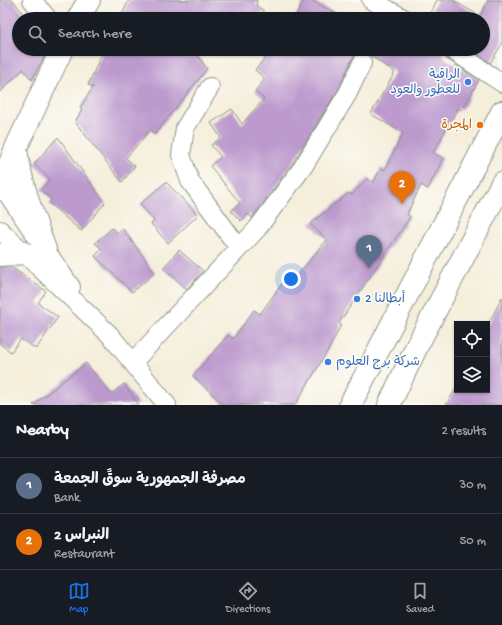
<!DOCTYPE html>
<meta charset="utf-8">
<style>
:root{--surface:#171b24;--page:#20242c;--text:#f1f3f6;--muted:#9ea1a6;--line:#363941;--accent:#1a73e8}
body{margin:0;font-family:"Gochi Hand","Playpen Sans Arabic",sans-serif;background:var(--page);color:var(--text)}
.controls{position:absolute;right:12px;bottom:12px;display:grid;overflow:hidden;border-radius:0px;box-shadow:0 1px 3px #0004}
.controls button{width:36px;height:36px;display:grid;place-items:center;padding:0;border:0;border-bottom:1px solid var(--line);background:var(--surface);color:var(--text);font:20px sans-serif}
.you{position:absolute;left:291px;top:279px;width:14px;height:14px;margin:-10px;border:3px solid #fff;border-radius:50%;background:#1a73e8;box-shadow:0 0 0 6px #1a73e833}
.badge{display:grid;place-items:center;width:26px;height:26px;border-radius:50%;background:var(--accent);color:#fff;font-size:13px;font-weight:700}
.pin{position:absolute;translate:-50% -33px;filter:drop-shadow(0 1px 2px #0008)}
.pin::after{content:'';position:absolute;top:21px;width:14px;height:12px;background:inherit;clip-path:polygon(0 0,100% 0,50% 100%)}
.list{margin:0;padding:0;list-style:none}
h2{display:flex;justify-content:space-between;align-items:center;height:52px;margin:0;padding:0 16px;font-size:17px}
h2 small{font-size:13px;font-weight:400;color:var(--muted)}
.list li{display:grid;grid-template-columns:26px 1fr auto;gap:12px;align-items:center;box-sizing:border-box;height:56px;padding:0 16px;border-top:1px solid var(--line)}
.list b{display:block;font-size:15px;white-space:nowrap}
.list p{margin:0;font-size:13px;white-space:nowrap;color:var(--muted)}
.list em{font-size:13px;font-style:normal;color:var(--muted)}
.icon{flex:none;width:22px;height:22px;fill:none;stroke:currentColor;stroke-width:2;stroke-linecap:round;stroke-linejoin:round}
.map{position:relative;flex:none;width:502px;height:405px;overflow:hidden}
.search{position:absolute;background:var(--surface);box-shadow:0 1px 3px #0004;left:12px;right:12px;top:12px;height:44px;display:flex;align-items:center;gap:10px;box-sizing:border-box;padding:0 14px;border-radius:22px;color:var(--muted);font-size:15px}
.sheet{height:164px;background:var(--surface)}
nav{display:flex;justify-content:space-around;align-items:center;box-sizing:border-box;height:56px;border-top:1px solid var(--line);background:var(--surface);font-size:11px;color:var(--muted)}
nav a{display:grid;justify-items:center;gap:2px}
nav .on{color:var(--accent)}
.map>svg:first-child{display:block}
</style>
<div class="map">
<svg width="502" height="405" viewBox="0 0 502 405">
<rect width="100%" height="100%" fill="#fdfcf7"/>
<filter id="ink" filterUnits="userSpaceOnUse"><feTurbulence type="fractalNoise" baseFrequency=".025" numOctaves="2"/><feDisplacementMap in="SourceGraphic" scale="8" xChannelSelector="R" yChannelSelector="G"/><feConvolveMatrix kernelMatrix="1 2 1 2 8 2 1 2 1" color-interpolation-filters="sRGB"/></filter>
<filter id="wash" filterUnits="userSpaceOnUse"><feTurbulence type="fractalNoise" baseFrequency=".012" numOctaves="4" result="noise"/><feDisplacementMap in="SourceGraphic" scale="16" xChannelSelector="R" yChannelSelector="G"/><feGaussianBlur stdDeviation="0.9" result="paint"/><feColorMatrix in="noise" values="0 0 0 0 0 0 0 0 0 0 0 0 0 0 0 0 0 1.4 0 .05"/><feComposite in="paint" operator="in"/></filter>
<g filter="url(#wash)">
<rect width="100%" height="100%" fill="#f5eedb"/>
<g id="blocks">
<path fill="#bc9acd" d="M 0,0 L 13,0 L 27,19 L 19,19 L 19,49 L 48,49 L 32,80 L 23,69 L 0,92 Z
M 129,0 L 257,0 L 256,5 L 264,11 L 257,19 L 120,19 Z
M 304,0 L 311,0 L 347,19 L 294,19 Z
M 437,0 L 452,0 L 480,16 L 488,0 L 502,0 L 502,44 L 490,63 L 470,49 L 483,49 L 483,19 L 428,19 Z
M 104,49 L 194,49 L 207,69 L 155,134 L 150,130 L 126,158 L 135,166 L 122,182 L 75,122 L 82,110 L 80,108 L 93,87 L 88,85 Z
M 272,49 L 441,49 L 445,58 L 479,80 L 462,110 L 458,108 L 433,153 L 443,158 L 428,189 L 421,185 L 407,214 L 410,217 L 339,323 L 341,325 L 330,347 L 295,405 L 224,405 L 193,376 L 228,335 L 233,339 L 254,310 L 260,314 L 289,274 L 294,279 L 327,240 L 310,224 L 349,193 L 352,195 L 368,178 L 373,183 L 381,168 L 385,170 L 403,133 L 371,114 L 395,72 L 366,53 L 356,54 L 352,59 L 339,88 L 294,161 L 252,218 L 249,214 L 241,221 L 231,211 L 240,203 L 210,166 L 221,157 L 211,145 L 221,138 L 211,123 L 232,109 L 242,124 L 264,99 L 255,91 L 265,79 L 255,70 Z
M 58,137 L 105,203 L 81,231 L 49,203 L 52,200 L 41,190 L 50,179 L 34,164 Z
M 166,182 L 198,215 L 168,243 L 151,224 L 154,221 L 140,204 Z
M 112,228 L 118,233 L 122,228 L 155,273 L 132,292 L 95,256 L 102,249 L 95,243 Z
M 179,250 L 203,271 L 187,289 L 163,268 Z
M 0,267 L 11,267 L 46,291 L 38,303 L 58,317 L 36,349 L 21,339 L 11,352 L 0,344 Z
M 502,297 L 502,405 L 446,405 L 455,390 L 487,390 L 487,327 Z
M 86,363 L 111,394 L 124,384 L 139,405 L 33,405 Z"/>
</g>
</g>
<g filter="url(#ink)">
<use href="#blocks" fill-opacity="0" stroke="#8a9688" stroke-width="1"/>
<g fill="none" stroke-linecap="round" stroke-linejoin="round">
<defs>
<path id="street" d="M 32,0 L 48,19
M 371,0 L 405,19
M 451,49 L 502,83
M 210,87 L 185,128 L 181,155 L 190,181 L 239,248
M 2,186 L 71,287
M 0,230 L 110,335 L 167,405
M 133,362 L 257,229 L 303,167 L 348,93 L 362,63"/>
<path id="secondary" d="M 78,19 L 89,0
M 16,150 C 22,187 32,214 45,249
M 0,189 L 16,148 L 62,49
M 0,255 L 24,253"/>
<path id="primary" d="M 350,405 L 502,112
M 389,405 L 417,346 L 502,183"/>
</defs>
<use href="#street" stroke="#8a9688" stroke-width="20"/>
<use href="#secondary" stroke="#8a9688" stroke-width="24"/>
<use href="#primary" stroke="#8a9688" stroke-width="24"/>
<use href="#street" stroke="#fff" stroke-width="18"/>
<use href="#secondary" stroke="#fff" stroke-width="22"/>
<use href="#primary" stroke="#fff" stroke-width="22"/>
</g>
</g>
<g fill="#3f7fe0" stroke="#fdfcf7" stroke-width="1.5">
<circle cx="468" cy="82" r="4"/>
<circle cx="357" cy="299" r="4"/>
<circle cx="328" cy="362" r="4"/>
</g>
<circle fill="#e8710a" stroke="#fdfcf7" stroke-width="1.5" cx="480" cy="125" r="4"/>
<g text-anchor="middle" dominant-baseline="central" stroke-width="3" stroke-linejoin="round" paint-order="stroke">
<g font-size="13" fill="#366cbe" stroke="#fdfcf7" text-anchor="start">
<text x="460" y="75" text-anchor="end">الراقية<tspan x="460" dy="15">للعطور والعود</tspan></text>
<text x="365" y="299">أبطالنا 2</text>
<text x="336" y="362">شركة برج العلوم</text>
</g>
<g font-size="13" fill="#c56008" stroke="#fdfcf7" text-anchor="end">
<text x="472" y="125">المجرة</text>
</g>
</g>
</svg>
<div class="controls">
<button><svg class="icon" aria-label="locate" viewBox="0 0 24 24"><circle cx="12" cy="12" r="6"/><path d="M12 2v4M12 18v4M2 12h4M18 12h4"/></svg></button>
<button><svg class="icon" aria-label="layers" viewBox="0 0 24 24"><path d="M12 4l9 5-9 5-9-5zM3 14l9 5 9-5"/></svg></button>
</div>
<div class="you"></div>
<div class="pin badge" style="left:369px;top:268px;background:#5c6f8a">1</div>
<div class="pin badge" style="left:402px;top:204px;background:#e8710a">2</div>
<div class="search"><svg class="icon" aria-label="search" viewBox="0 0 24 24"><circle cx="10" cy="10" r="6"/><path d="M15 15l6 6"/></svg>Search here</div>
</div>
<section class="sheet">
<h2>Nearby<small>2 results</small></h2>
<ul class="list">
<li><span class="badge" style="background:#5c6f8a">1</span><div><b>مصرفة الجمهورية سوقً الجمعة</b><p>Bank</p></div><em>30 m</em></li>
<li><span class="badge" style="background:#e8710a">2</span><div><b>النبراس 2</b><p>Restaurant</p></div><em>50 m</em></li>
</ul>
</section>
<nav>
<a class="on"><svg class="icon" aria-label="map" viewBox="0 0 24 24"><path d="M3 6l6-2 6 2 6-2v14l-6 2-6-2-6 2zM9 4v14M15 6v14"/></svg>Map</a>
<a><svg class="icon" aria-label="directions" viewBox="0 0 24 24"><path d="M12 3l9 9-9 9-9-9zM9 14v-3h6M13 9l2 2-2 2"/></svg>Directions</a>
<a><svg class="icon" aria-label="saved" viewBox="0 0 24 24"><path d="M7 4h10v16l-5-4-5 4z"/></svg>Saved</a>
</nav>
